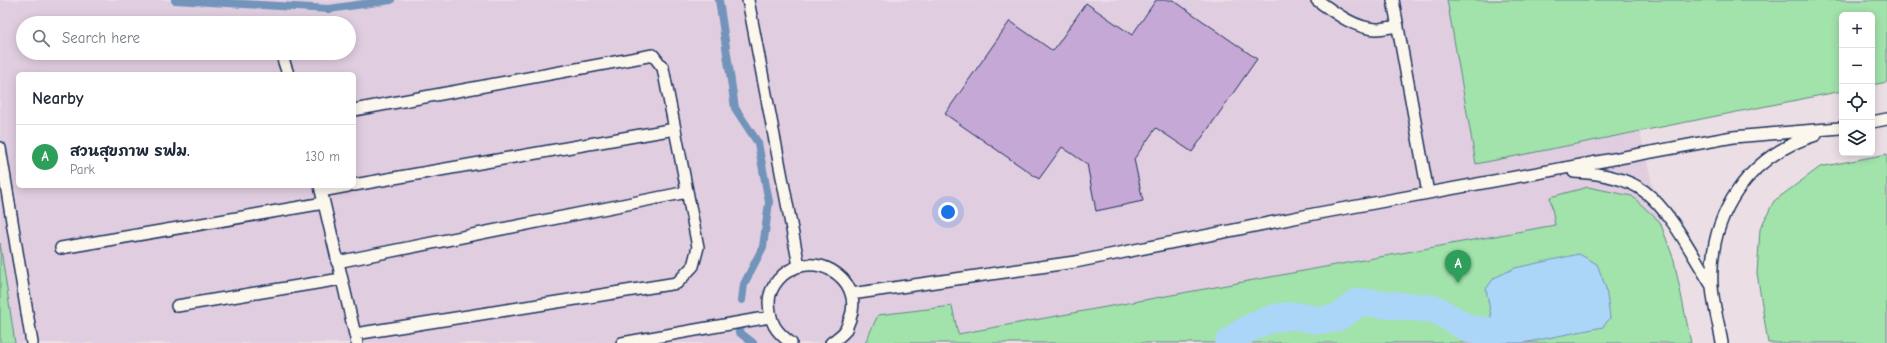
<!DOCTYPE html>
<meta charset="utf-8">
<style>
:root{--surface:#fff;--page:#f6f6f7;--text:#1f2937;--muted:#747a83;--line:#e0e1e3;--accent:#c8321e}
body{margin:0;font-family:"Comic Neue","Playpen Sans Thai",sans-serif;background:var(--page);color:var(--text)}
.controls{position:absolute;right:12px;top:12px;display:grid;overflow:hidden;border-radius:6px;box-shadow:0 2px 10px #0003}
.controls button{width:36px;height:36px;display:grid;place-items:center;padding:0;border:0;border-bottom:1px solid var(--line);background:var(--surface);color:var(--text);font:20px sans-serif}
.you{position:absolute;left:948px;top:212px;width:14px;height:14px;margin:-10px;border:3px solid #fff;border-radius:50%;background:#1a73e8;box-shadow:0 0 0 6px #1a73e833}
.badge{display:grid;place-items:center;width:26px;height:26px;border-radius:50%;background:var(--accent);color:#fff;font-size:13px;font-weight:700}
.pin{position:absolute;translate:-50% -33px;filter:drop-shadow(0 1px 2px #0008)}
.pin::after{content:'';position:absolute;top:21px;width:14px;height:12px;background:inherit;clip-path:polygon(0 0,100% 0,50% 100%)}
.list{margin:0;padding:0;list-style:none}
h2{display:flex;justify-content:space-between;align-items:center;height:52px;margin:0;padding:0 16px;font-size:17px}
h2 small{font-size:13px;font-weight:400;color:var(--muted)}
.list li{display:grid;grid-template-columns:26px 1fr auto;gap:12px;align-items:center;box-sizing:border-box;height:64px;padding:0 16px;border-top:1px solid var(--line)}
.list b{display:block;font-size:15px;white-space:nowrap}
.list p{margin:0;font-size:13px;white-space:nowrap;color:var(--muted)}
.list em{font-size:13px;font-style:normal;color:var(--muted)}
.icon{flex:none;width:22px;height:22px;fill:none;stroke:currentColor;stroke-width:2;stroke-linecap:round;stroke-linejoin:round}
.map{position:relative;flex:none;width:1887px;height:343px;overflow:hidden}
.search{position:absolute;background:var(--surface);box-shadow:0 2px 10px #0003;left:16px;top:16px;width:340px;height:44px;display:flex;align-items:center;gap:10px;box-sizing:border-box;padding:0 14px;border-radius:22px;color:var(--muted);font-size:15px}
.panel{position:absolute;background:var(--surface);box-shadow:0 2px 10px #0003;left:16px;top:72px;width:340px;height:116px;border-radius:6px}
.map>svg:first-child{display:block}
</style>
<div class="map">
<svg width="1887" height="343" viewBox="0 0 1887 343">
<rect width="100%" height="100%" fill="#ebdfe5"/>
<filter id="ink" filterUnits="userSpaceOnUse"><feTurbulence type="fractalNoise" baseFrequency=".025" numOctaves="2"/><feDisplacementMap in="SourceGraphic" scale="8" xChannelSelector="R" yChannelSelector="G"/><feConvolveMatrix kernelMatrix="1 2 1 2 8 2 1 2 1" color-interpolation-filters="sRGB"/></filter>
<g filter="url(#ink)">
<path fill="#e0cee0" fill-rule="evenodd" d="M 0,0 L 1447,0 L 1476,163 L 1640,132 L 1690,343 L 0,343 ZM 23,23 L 349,23 L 349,53 L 23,53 ZM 18,74 L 354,74 L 354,186 L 18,186 Z"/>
<path fill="#a2e2ab" stroke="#5e8884" d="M 1447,0 L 1887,0 L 1887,82 L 1872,85 L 1872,15 L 1842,15 L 1842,91 L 1476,164 Z
M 1887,154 L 1887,343 L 1768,343 L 1757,273 L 1760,229 L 1774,201 L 1820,167 Z
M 1588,187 L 1632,196 L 1660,222 L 1674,260 L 1691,343 L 865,343 L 878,315 L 952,306 L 958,334 L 1555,225 L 1550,197 Z
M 0,243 L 15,343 L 0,343 Z"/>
<path fill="#acd6f7" stroke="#7293ba" d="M 1579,254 L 1597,264 L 1606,288 L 1610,318 L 1603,327 L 1523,343 L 1504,343 L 1494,332 L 1486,289 L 1494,278 L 1515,268 Z"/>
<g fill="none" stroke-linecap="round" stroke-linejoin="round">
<path stroke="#7293ba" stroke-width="8" d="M 175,0 L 329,9 L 391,0
M 719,0 L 735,108 L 758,143 L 769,202 L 763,247 L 744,284 L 742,300
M 739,332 L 753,343"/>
<path stroke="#acd6f7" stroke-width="28" d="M 1229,343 C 1246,327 1270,316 1293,316 C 1307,317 1321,323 1335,318 C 1343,316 1351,307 1358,302 L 1435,309 L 1469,329 L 1494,332"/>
</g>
<path fill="#c5a8d5" stroke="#1b2f5e" d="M 1156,0 L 1173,0 L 1257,59 L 1192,152 L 1156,128 L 1134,159 L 1143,201 L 1096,211 L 1087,164 L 1062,147 L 1039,179 L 945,114 L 1010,21 L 1053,51 L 1086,3 L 1132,35 Z"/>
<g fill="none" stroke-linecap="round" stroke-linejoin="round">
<defs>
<path id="service" d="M 748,0 L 799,266
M 1317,0 C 1334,12 1354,28 1376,29 C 1383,29 1391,27 1398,26
M 1393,0 L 1428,193
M 281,53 L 288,74
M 354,110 L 653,55 L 663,68 L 698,247 L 693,266 L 677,283 L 355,334
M 1872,122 L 1887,119
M 0,148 L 32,343
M 1574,172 C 1597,173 1625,177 1644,191 C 1671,211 1694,258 1712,286
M 354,185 L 675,129
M 320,186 L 357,343
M 321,191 L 348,186
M 61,248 L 324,203
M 337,262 L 687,192
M 851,294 L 1075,262 L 1314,214 L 1733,137 L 1840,128
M 177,306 L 341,279
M 622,343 L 770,317
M 791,343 C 775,331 770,323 769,302 C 769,294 773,286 778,280 C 808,245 866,276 850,319 C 848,323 847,328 845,331 C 842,335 836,339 831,343
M 1722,343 C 1719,324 1713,305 1712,286 C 1708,215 1748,155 1816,135"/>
</defs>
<use href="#service" stroke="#1b2f5e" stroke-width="14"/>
<use href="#service" stroke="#fbf7ec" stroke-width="11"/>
</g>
</g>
</svg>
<div class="controls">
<button>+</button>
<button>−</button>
<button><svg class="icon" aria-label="locate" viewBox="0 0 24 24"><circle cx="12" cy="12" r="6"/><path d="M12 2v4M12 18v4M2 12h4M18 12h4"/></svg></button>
<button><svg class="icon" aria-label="layers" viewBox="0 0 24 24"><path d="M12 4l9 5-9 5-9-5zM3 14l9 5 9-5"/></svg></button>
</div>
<div class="you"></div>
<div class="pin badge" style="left:1458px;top:283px;background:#2e9e5b">A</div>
<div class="search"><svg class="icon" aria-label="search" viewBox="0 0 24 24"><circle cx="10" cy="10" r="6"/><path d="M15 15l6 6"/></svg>Search here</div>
<section class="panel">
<h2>Nearby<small></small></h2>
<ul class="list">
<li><span class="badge" style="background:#2e9e5b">A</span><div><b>สวนสุขภาพ รฟม.</b><p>Park</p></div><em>130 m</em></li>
</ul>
</section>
</div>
